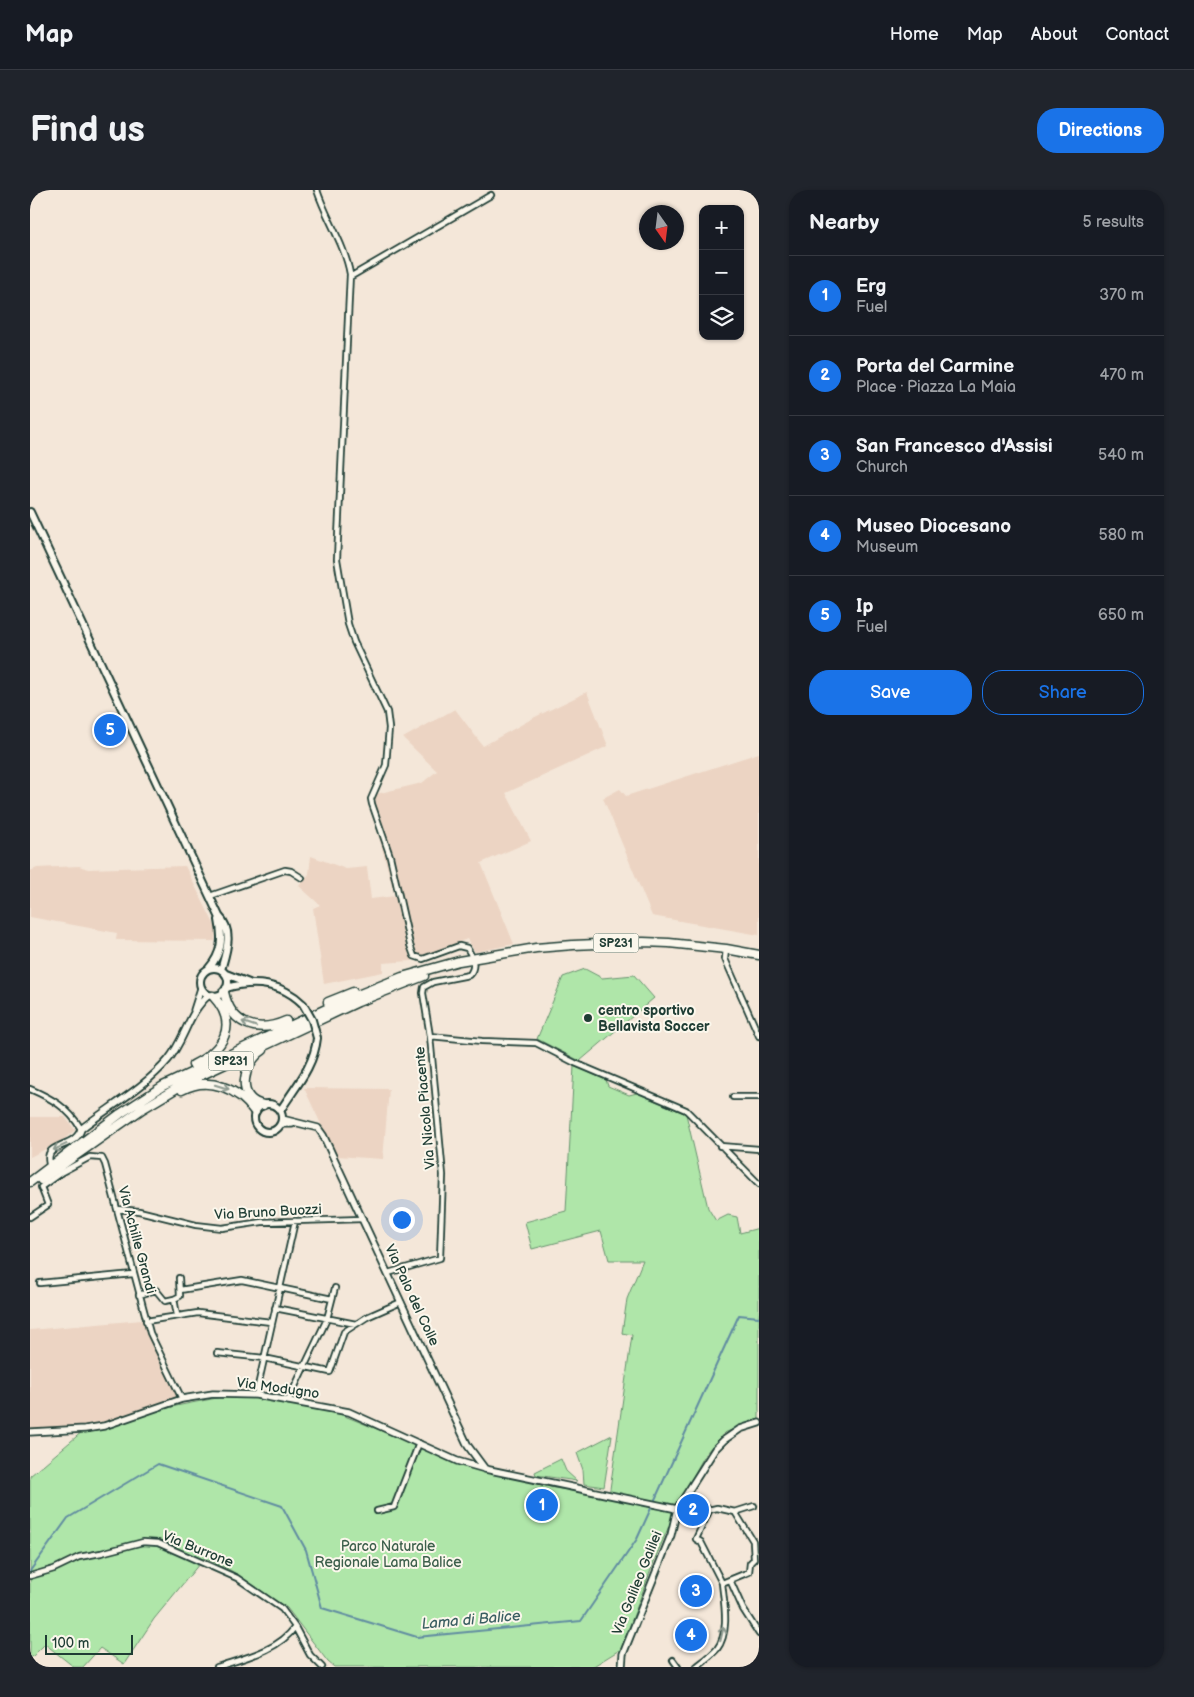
<!DOCTYPE html>
<meta charset="utf-8">
<style>
:root{--surface:#171b24;--page:#20242c;--text:#f1f3f6;--muted:#9ea1a6;--line:#363941;--accent:#1a73e8}
body{margin:0;font-family:"Balsamiq Sans",sans-serif;background:var(--page);color:var(--text)}
.controls{position:absolute;right:15px;top:15px;display:grid;overflow:hidden;border-radius:10px;box-shadow:0 1px 4px #0004}
.controls button{width:45px;height:45px;display:grid;place-items:center;padding:0;border:0;border-bottom:1px solid var(--line);background:var(--surface);color:var(--text);font:25px sans-serif}
.compass{position:absolute;left:609px;top:15px;width:45px;height:45px;border-radius:50%;background:var(--surface);box-shadow:0 1px 4px #0004;rotate:166deg}
.scale{position:absolute;left:15px;bottom:12px;width:88px;box-sizing:border-box;padding-left:5px;border:2px solid #1f3d34;border-top:0;font-size:14px;line-height:18px;white-space:nowrap;color:#1f3d34;-webkit-text-stroke:4px #fbf7ec;paint-order:stroke}
.you{position:absolute;left:371px;top:1029px;width:18px;height:18px;margin:-12px;border:4px solid #fff;border-radius:50%;background:#1a73e8;box-shadow:0 0 0 8px #1a73e833}
.badge{display:grid;place-items:center;width:32px;height:32px;border-radius:50%;background:var(--accent);color:#fff;font-size:16px;font-weight:700}
.pin{position:absolute;translate:-50% -50%;border:2px solid #fff;box-shadow:0 1px 5px #0006}
.list{margin:0;padding:0;list-style:none}
h2{display:flex;justify-content:space-between;align-items:center;height:65px;margin:0;padding:0 20px;font-size:21px}
h2 small{font-size:16px;font-weight:400;color:var(--muted)}
.list li{display:grid;grid-template-columns:32px 1fr auto;gap:15px;align-items:center;box-sizing:border-box;height:80px;padding:0 20px;border-top:1px solid var(--line)}
.list b{display:block;font-size:19px;white-space:nowrap}
.list p{margin:0;font-size:16px;white-space:nowrap;color:var(--muted)}
.list em{font-size:16px;font-style:normal;color:var(--muted)}
.actions{display:flex;gap:10px;padding:15px 20px}
.actions a{flex:1;padding:11px 0;border:1px solid var(--accent);border-radius:20px;text-align:center;font-size:18px;color:var(--accent)}
.actions .main{background:var(--accent);color:#fff}
.icon{flex:none;width:28px;height:28px;fill:none;stroke:currentColor;stroke-width:2;stroke-linecap:round;stroke-linejoin:round}
.map{position:relative;flex:none;width:729px;height:1477px;overflow:hidden;border-radius:20px}
header{display:flex;align-items:center;gap:30px;box-sizing:border-box;height:70px;padding:0 25px;background:var(--surface);border-bottom:1px solid var(--line)}
header strong{font-size:24px}
nav{display:flex;gap:28px;margin-inline-start:auto;font-size:18px}
.intro{display:flex;align-items:center;justify-content:space-between;box-sizing:border-box;height:120px;padding:0 30px}
h1{margin:0;font-size:35px}
.button{padding:12px 22px;border-radius:20px;background:var(--accent);color:#fff;font-size:18px;font-weight:700}
main{display:flex;gap:30px;padding:0 30px}
aside{flex:1;background:var(--surface);border-radius:20px;box-shadow:0 1px 4px #0004}
.map>svg:first-child{display:block}
</style>
<header>
<strong>Map</strong>
<nav><a>Home</a><a>Map</a><a>About</a><a>Contact</a></nav>
</header>
<div class="intro"><h1>Find us</h1><a class="button">Directions</a></div>
<main>
<div class="map">
<svg width="729" height="1477" viewBox="0 0 729 1477">
<rect width="100%" height="100%" fill="#f4e7d9"/>
<filter id="ink" filterUnits="userSpaceOnUse"><feTurbulence type="fractalNoise" baseFrequency=".02" numOctaves="2"/><feDisplacementMap in="SourceGraphic" scale="10" xChannelSelector="R" yChannelSelector="G"/><feConvolveMatrix kernelMatrix="1 2 1 2 8 2 1 2 1" color-interpolation-filters="sRGB"/></filter>
<g filter="url(#ink)">
<path fill="#ecd4c3" d="M 557,502 L 578,556 L 476,603 L 501,651 L 451,673 L 484,754 L 445,762 L 437,749 L 381,771 L 353,773 L 353,782 L 294,794 L 283,718 L 290,715 L 269,696 L 279,684 L 281,666 L 316,679 L 337,677 L 341,709 L 365,706 L 338,606 L 392,593 L 407,581 L 373,548 L 425,519 L 453,556 L 505,527 Z
M 729,563 L 729,745 L 622,726 L 573,608 L 590,599 L 596,606 Z
M 49,676 L 58,679 L 155,676 L 186,738 L 185,751 L 86,750 L 87,743 L 0,727 L 0,681 L 7,678 Z
M 274,898 L 359,899 L 353,969 L 306,966 Z
M 0,927 L 35,927 L 45,940 L 33,950 L 0,967 Z
M 112,1130 L 152,1215 L 65,1241 L 0,1246 L 0,1140 Z"/>
<path fill="#afe6a9" stroke="#67926e" d="M 555,779 L 572,788 L 604,785 L 624,808 L 550,871 L 507,849 L 533,787 Z
M 544,876 L 576,890 L 578,896 L 599,905 L 607,903 L 656,924 L 678,1018 L 686,1031 L 698,1025 L 707,1027 L 710,1043 L 729,1038 L 729,1231 L 718,1234 L 694,1243 L 676,1263 L 650,1310 L 625,1369 L 591,1459 L 562,1477 L 304,1477 L 298,1472 L 257,1418 L 200,1380 L 174,1368 L 124,1429 L 94,1474 L 70,1458 L 53,1477 L 44,1477 L 15,1454 L 0,1469 L 0,1286 L 53,1241 L 146,1216 L 207,1204 L 297,1219 L 442,1277 L 524,1298 L 579,1306 L 602,1145 L 592,1143 L 597,1109 L 613,1070 L 579,1070 L 571,1041 L 502,1059 L 495,1032 L 536,1021 Z
M 582,1245 L 574,1297 L 554,1294 L 553,1280 L 547,1263 Z
M 531,1269 L 536,1281 L 547,1291 L 506,1285 L 505,1282 Z"/>
<g fill="none" stroke-linecap="round" stroke-linejoin="round">
<path stroke="#618ca1" stroke-width="2" d="M 0,1381 L 38,1328 L 128,1274 L 252,1316 L 276,1360 L 292,1418 L 387,1447 L 551,1431 L 607,1349 L 709,1125 L 729,1127"/>
<path stroke="#c9c5b8" stroke-width="4.5" stroke-dasharray="4.5 2" stroke-linecap="butt" d="M 724,1316 L 729,1313"/>
<defs>
<path id="pedestrian" d="M 643,1470 L 648,1477"/>
<path id="minor" d="M 287,0 C 296,28 315,55 320,84 L 307,369 L 318,434 L 324,452 L 357,522 L 359,538 L 356,575 L 341,609 L 342,614 L 360,666 L 380,755 L 384,766 L 393,769 L 429,756 L 437,758 C 443,767 447,777 439,785 L 403,792 L 394,797 L 393,803 L 400,846
M 320,87 L 461,5
M 180,706 L 255,680 L 261,681 L 272,688
M 696,759 L 695,769 L 729,846
M 0,899 C 21,908 39,918 51,939
M 703,907 L 729,907
M 690,956 L 729,959
M 87,1019 L 109,1021 L 166,1035 L 192,1038 L 232,1032 L 333,1029
M 0,1027 L 18,1015 L 11,997 L 32,982 L 60,967 L 72,968 L 75,974 L 120,1143 L 152,1209
M 358,1083 L 410,1068 L 413,985 L 400,846 L 452,851 L 506,853 L 545,873 L 656,920 L 729,994
M 10,1093 L 103,1084
M 150,1100 L 212,1090 L 302,1109
M 109,1105 L 126,1100 L 135,1111 L 144,1109
M 245,1118 L 326,1134
M 147,1125 L 144,1109 L 150,1106 L 149,1088
M 116,1131 L 168,1123 L 241,1132
M 187,1163 L 234,1168 L 300,1182 L 314,1142 L 337,1127 L 371,1112
M 226,1205 L 265,1031
M 258,1211 L 297,1129 L 305,1098
M 647,1319 L 661,1320
M 680,1319 L 666,1349 L 671,1352 L 692,1393
M 664,1320 L 674,1321 L 687,1318 L 705,1322 L 724,1316
M 347,1321 L 364,1317 L 389,1253
M 0,1386 L 24,1379 L 49,1367 L 71,1363 L 113,1352 L 128,1353 L 207,1388 L 252,1419 L 265,1437 L 280,1465 L 292,1477
M 700,1390 L 713,1419 L 729,1444
M 187,1477 C 214,1468 248,1461 265,1437
M 666,1477 C 672,1472 681,1466 687,1459 C 700,1442 694,1413 692,1393 L 719,1382 L 720,1373 L 724,1369 L 723,1351 L 705,1322"/>
<path id="tertiary" d="M 164,820 L 171,798
M 252,929 L 288,938 L 293,945 L 438,1256 L 455,1279
M 251,934 L 262,934
M 20,978 C 20,974 18,970 19,966 C 20,954 47,956 51,939 C 79,917 114,898 138,870 C 155,850 158,822 179,805
M 0,1242 L 55,1239 L 74,1236 L 152,1209 L 183,1204 L 226,1205 L 319,1222 L 427,1271 L 455,1279 L 647,1319
M 592,1477 L 593,1464 L 641,1345 L 647,1319 L 685,1259 L 694,1250 L 710,1239 L 729,1233"/>
<path id="secondary" d="M 0,322 L 189,726 C 204,741 196,762 191,780
M170 792a14 14 0 1 1 28 0a14 14 0 1 1-28 0Z
M 179,778 C 192,763 193,749 189,730
M 196,784 L 219,793
M 196,798 C 224,790 252,793 273,814
M224 928a14 14 0 1 1 28 0a14 14 0 1 1-28 0Z
M 250,921 C 265,897 284,877 287,848"/>
<path id="primary" d="M 194,802 C 201,835 227,844 256,831
M 298,812 L 323,802
M 163,875 C 193,860 210,835 183,806
M 152,900 C 179,885 209,899 225,922
M 233,915 C 204,908 214,872 233,860
M 11,990 L 112,919 L 157,892 L 328,812 L 394,786
M 0,992 L 90,924 L 133,896 L 315,810 L 372,787 L 429,771 L 506,758 L 543,755 L 613,752 L 639,753 L 696,759 L 729,765"/>
</defs>
<use href="#pedestrian" stroke="#1f3d34" stroke-width="8"/>
<use href="#minor" stroke="#1f3d34" stroke-width="8"/>
<use href="#tertiary" stroke="#1f3d34" stroke-width="9"/>
<use href="#secondary" stroke="#1f3d34" stroke-width="10"/>
<use href="#primary" stroke="#1f3d34" stroke-width="11"/>
<use href="#pedestrian" stroke="#fbf7ec" stroke-width="4"/>
<use href="#minor" stroke="#fbf7ec" stroke-width="4.5"/>
<use href="#tertiary" stroke="#fbf7ec" stroke-width="5.5"/>
<use href="#secondary" stroke="#fbf7ec" stroke-width="6"/>
<use href="#primary" stroke="#fbf7ec" stroke-width="8"/>
<defs>
<path id="secondary-bridge" d="M 273,814 L 282,830 L 287,848"/>
</defs>
<use href="#secondary-bridge" stroke="#1f3d34" stroke-width="10" stroke-linecap="butt"/>
<use href="#secondary-bridge" stroke="#fbf7ec" stroke-width="6"/>
</g>
<defs><path id="oneway-shaft" d="M-6 0H5M1.5-3L5.5 0L1.5 3" fill="none" stroke-width="1.6" stroke-linecap="round" stroke-linejoin="round" transform="scale(1.25)"/></defs>
<g stroke="#8d9a90">
<use href="#oneway-shaft" transform="translate(219 834) rotate(-161)"/>
<use href="#oneway-shaft" transform="translate(192 897) rotate(17)"/>
<use href="#oneway-shaft" transform="translate(30 957) rotate(156)"/>
<use href="#oneway-shaft" transform="translate(692 1444) rotate(-77)"/>
</g>
</g>
<circle fill="#1f3d34" stroke="#fbf7ec" stroke-width="2" cx="558" cy="828" r="5"/>
<g text-anchor="middle" dominant-baseline="central" stroke-width="4" stroke-linejoin="round" paint-order="stroke">
<g fill="#fbf7ec" stroke="#61756b" stroke-width="1">
<rect x="563.5" y="743.5" width="45" height="19" rx="4"/>
<rect x="178.5" y="861.5" width="45" height="19" rx="4"/>
</g>
<g font-size="12" font-weight="bold" fill="#1f3d34">
<text x="586" y="753">SP231</text>
<text x="201" y="871">SP231</text>
</g>
<g font-size="14" font-weight="bold" fill="#1f3d34" stroke="#fbf7ec" text-anchor="start">
<text x="568" y="820">centro sportivo<tspan x="568" dy="16">Bellavista Soccer</tspan></text>
</g>
<g font-size="14" fill="#1f3d34" stroke="#fbf7ec">
<text transform="translate(395 918) rotate(-95)">Via Nicola Piacente</text>
<text transform="translate(238 1022) rotate(-3)">Via Bruno Buozzi</text>
<text transform="translate(107 1050) rotate(75)">Via Achille Grandi</text>
<text transform="translate(382 1105) rotate(65)">Via Palo del Colle</text>
<text transform="translate(248 1198) rotate(8)">Via Modugno</text>
<text transform="translate(168 1359) rotate(22)">Via Burrone</text>
<text transform="translate(607 1393) rotate(-68)">Via Galileo Galilei</text>
</g>
<g font-size="14" fill="#3c5f4b" stroke="#fbf7ec">
<text x="358" y="1356">Parco Naturale<tspan x="358" dy="16">Regionale Lama Balice</tspan></text>
</g>
<g font-size="15" font-style="italic" fill="#3a5e62" stroke="#fbf7ec">
<text transform="translate(441 1430) rotate(-5)">Lama di Balice</text>
</g>
</g>
</svg>
<div class="controls">
<button>+</button>
<button>−</button>
<button><svg class="icon" aria-label="layers" viewBox="0 0 24 24"><path d="M12 4l9 5-9 5-9-5zM3 14l9 5 9-5"/></svg></button>
</div>
<svg class="compass" viewBox="-18 -18 36 36"><path d="M0-13l5 13h-10z" fill="#e53935"/><path d="M0 13l5-13h-10z" fill="#9ea1a6"/></svg>
<div class="scale">100 m</div>
<div class="you"></div>
<div class="pin badge" style="left:512px;top:1315px">1</div>
<div class="pin badge" style="left:663px;top:1320px">2</div>
<div class="pin badge" style="left:666px;top:1401px">3</div>
<div class="pin badge" style="left:661px;top:1445px">4</div>
<div class="pin badge" style="left:80px;top:540px">5</div>
</div>
<aside>
<h2>Nearby<small>5 results</small></h2>
<ul class="list">
<li><span class="badge">1</span><div><b>Erg</b><p>Fuel</p></div><em>370 m</em></li>
<li><span class="badge">2</span><div><b>Porta del Carmine</b><p>Place · Piazza La Maia</p></div><em>470 m</em></li>
<li><span class="badge">3</span><div><b>San Francesco d'Assisi</b><p>Church</p></div><em>540 m</em></li>
<li><span class="badge">4</span><div><b>Museo Diocesano</b><p>Museum</p></div><em>580 m</em></li>
<li><span class="badge">5</span><div><b>Ip</b><p>Fuel</p></div><em>650 m</em></li>
</ul>
<div class="actions"><a class="main">Save</a><a>Share</a></div>
</aside>
</main>
